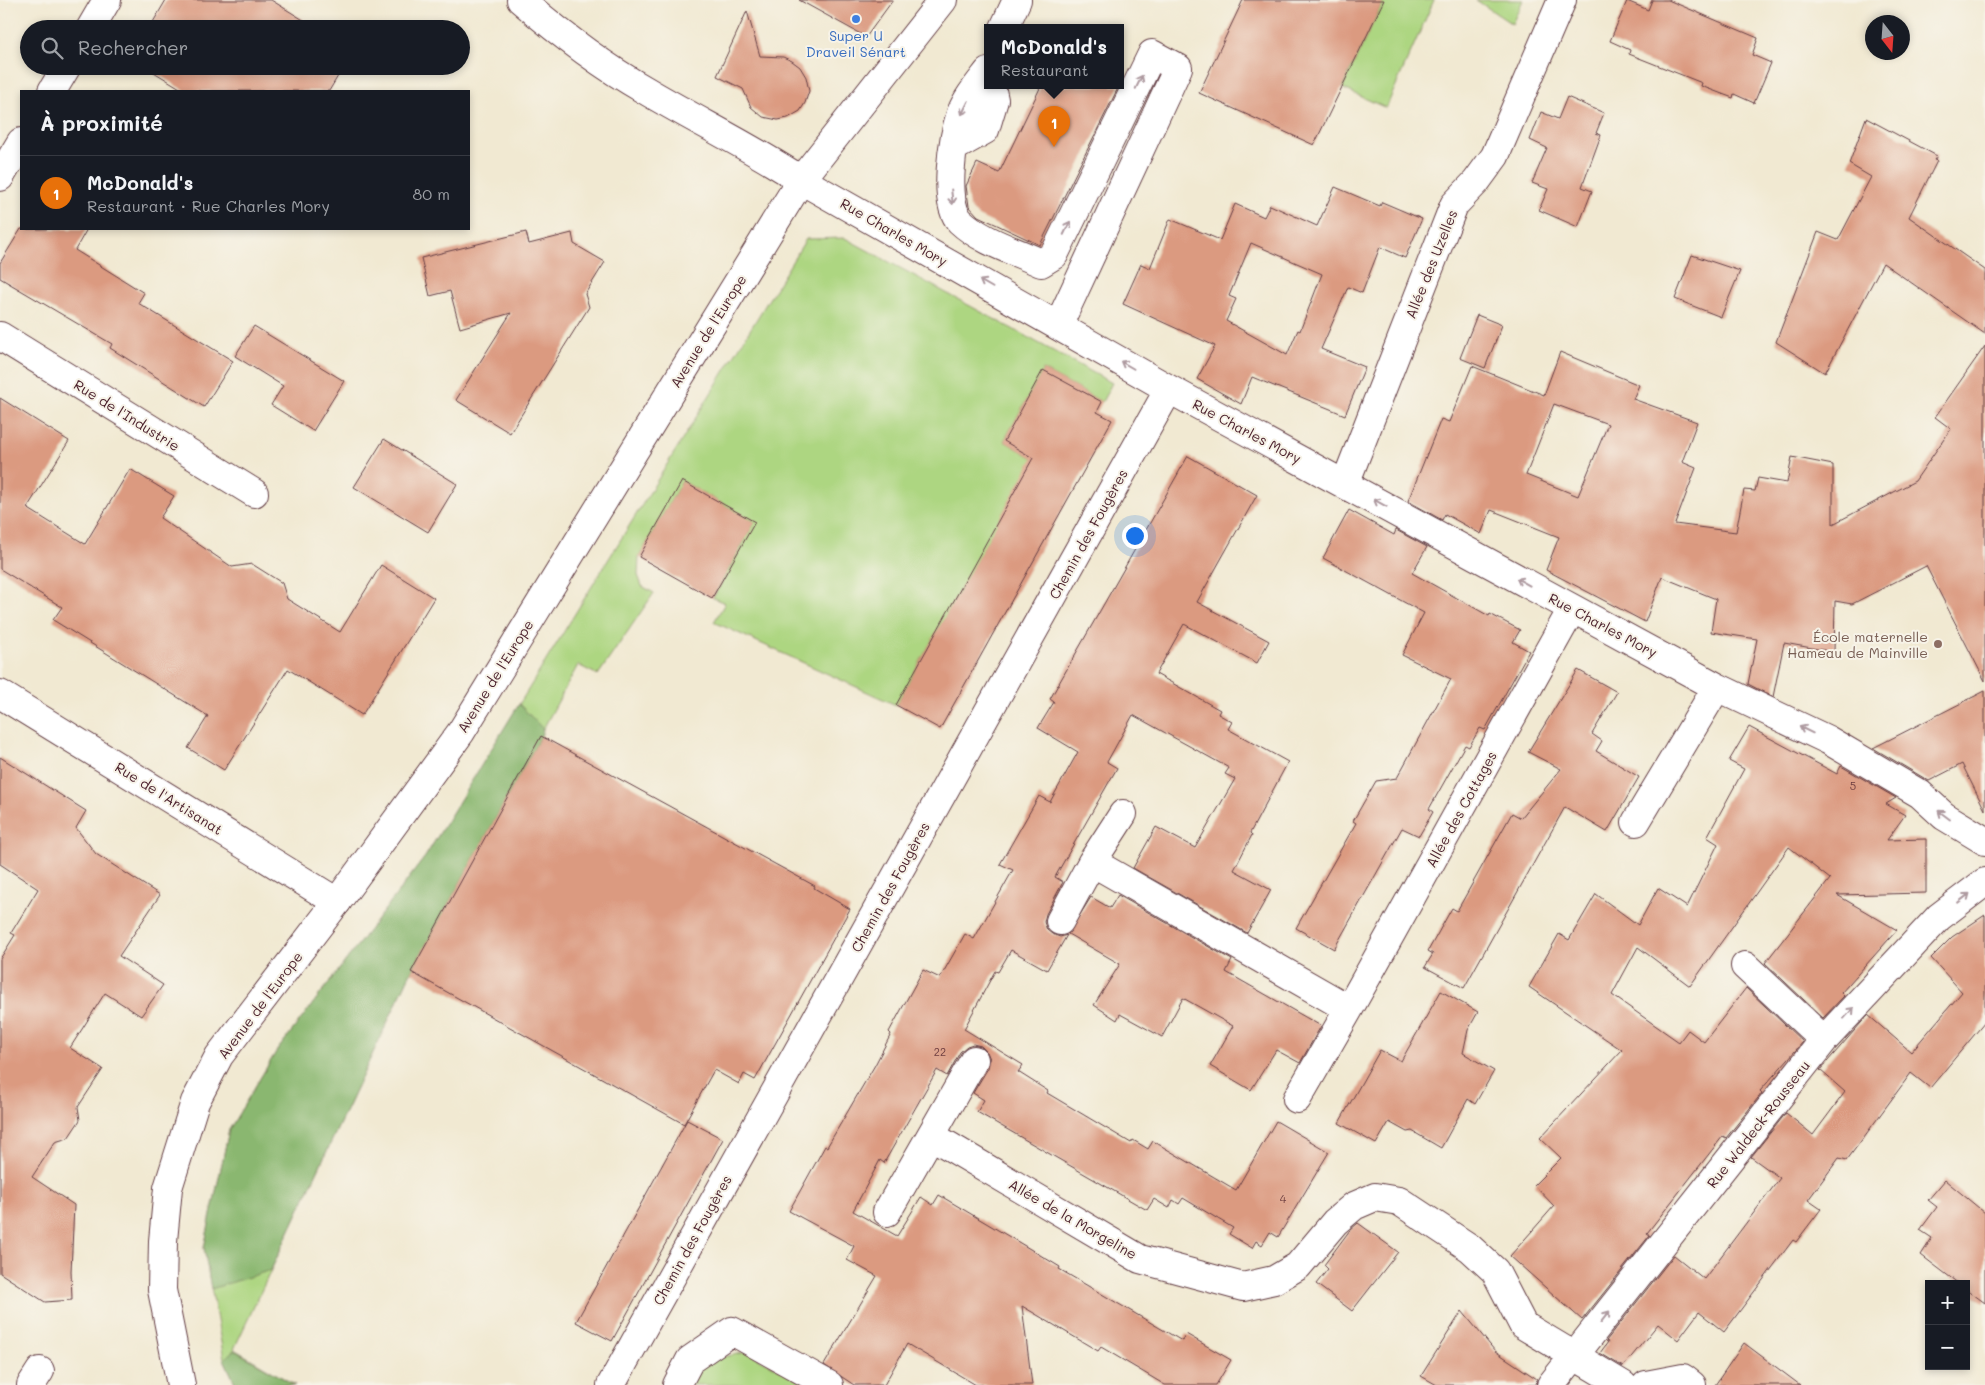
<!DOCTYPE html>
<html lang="fr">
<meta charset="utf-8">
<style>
:root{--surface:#171b24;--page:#242831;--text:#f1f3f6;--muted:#9ea1a6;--line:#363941;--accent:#d690ce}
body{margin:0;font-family:Mali,sans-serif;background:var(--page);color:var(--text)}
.controls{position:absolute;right:15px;bottom:15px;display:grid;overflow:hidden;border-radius:0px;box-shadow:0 2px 8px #0003}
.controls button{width:45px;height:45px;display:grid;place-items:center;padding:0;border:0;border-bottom:1px solid var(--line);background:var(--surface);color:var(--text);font:25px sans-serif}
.compass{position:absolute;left:1865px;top:15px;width:45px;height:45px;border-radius:50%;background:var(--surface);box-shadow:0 2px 8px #0003;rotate:163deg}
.you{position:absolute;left:1134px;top:535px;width:18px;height:18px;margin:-12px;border:4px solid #fff;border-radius:50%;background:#1a73e8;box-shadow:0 0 0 8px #1a73e833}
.badge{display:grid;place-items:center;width:32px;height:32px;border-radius:50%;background:var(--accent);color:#fff;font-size:16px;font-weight:700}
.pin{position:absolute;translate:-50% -41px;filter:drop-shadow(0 1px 2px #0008)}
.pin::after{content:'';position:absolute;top:26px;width:18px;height:15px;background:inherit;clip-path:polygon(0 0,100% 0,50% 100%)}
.popup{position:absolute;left:984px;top:24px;width:140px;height:65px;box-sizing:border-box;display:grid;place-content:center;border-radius:0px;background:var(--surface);filter:drop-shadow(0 1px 4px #0005);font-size:16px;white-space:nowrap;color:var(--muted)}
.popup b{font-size:19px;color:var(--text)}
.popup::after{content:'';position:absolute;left:50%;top:100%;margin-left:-10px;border:10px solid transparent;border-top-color:var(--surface)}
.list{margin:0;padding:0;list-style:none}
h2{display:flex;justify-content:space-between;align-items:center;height:65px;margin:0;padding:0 20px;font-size:21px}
h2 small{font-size:16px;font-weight:400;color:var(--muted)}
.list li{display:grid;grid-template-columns:32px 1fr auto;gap:15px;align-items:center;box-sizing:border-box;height:75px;padding:0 20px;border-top:1px solid var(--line)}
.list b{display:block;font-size:19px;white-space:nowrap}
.list p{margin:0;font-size:16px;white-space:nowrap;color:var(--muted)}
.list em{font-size:16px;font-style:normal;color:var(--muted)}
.icon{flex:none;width:28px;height:28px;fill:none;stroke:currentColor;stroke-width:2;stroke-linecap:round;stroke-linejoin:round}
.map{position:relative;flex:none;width:1985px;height:1385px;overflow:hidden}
.search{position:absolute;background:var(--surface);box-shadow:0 2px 8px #0003;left:20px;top:20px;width:450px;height:55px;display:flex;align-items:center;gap:12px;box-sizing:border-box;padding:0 18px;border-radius:28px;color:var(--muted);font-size:19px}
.panel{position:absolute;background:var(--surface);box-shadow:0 2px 8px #0003;left:20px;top:90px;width:450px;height:140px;border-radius:0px}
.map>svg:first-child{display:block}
</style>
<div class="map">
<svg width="1985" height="1385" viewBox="0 0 1985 1385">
<rect width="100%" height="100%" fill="#f7f3e8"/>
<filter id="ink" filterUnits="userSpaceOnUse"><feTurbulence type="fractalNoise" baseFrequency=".02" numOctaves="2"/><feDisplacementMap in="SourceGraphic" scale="10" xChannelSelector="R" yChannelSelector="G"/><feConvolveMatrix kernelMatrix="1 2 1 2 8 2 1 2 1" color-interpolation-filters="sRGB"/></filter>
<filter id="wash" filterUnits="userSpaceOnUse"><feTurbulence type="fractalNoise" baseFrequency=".0096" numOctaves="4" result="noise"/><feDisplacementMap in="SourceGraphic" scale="20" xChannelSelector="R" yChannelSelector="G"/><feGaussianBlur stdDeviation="1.12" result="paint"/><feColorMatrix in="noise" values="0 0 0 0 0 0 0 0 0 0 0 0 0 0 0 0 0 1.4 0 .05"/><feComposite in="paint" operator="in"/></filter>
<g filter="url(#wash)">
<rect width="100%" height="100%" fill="#f1e9d2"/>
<path fill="#add681" stroke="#7c7a56" d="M 1384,0 L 1434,0 L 1386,108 L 1342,88 Z
M 1476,0 L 1523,0 L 1512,24 Z
M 845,238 L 1112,383 L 1102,402 L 1043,370 L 1004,441 L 1035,459 L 1022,479 L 896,705 L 714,622 L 725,603 L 713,598 L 755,522 L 682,481 L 639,557 L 638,575 L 642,586 L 654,593 L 598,675 L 578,665 L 543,729 L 541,736 L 411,972 L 234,1349 L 295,1385 L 236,1385 L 224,1359 L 204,1248 L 229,1130 L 276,1052 L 425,857 L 806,239 Z
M 747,1352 L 809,1385 L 685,1385 L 698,1362 Z"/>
<path fill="#8ab76f" stroke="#6a6b4d" d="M 519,704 L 543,729 L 541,736 L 411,972 L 271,1270 L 211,1289 L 204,1248 L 229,1130 L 276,1052 L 425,857 Z
M 234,1350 L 295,1385 L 236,1385 L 224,1359 Z"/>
<g id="blocks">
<path fill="#db9a80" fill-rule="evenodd" d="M 166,0 L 271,0 L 318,29 L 149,29 Z
M 799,0 L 893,0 L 866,37 Z
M 1243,0 L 1384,0 L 1314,145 L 1199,93 Z
M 1652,0 L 1668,0 L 1758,38 L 1752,55 L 1771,63 L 1754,103 L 1734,94 L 1733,98 L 1701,86 L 1702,83 L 1629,54 L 1630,50 L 1610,41 L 1627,1 L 1648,10 Z
M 747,11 L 760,56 L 783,57 L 792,61 L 800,67 L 806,77 L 809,91 L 805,103 L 800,111 L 788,118 L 778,120 L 763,117 L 751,107 L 743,89 L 717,76 Z
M 144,66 L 344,66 L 329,91 L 185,91 Z
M 1041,86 L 1119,86 L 1040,245 L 978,216 L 969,206 L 966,186 L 977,163 L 999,173 Z
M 1567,97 L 1604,113 L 1596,133 L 1601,135 L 1582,187 L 1592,191 L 1578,227 L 1539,210 L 1548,189 L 1532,183 L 1547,148 L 1530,140 L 1541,112 L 1558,119 Z
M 1866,118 L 1937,156 L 1934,160 L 1937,161 L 1909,217 L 1985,270 L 1985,334 L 1883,263 L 1825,373 L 1776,342 L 1818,232 L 1838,240 L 1871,177 L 1849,164 Z
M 1335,187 L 1380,206 L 1382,202 L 1422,219 L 1405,258 L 1380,247 L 1362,293 L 1348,287 L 1321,349 L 1365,367 L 1345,415 L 1252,377 L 1241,404 L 1197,379 L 1215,346 L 1123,304 L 1141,264 L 1150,268 L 1170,219 L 1220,240 L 1235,204 L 1264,217 L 1270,205 L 1317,226 ZM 1251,243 L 1322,274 L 1300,331 L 1298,330 L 1287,355 L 1226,321 L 1236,299 L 1229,296 Z
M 21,229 L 87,229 L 75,250 L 144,293 L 138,303 L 233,361 L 204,407 L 110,348 L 112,344 L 0,278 L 0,263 Z
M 526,232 L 529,244 L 572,233 L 574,244 L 605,262 L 585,294 L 589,307 L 510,433 L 456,400 L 511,313 L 460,328 L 450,291 L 430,296 L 421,258 Z
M 1692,255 L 1740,271 L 1721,317 L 1675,299 Z
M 1477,315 L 1502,325 L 1485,368 L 1460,358 Z
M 254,326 L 344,381 L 313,431 L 271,405 L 283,386 L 235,356 Z
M 1985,346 L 1985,681 L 1926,566 L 1852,604 L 1835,601 L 1834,652 L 1784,643 L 1773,697 L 1748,684 L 1757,639 L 1711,632 L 1716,599 L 1662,577 L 1645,622 L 1546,570 L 1559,537 L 1491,510 L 1481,534 L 1445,514 L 1442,520 L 1408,501 L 1441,419 L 1449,422 L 1472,366 L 1544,395 L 1560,352 L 1639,385 L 1633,399 L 1697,422 L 1682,462 L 1696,468 L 1675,524 L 1736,532 L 1744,490 L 1755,491 L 1758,478 L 1787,483 L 1792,457 L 1833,465 L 1833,524 L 1915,481 L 1951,429 L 1935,417 ZM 1554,404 L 1608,424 L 1578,496 L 1526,475 Z
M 1043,370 L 1102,402 L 1097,412 L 1112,420 L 940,729 L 896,705 L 1033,458 L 1004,441 Z
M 0,398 L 69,441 L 27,508 L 85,544 L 130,469 L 174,496 L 160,518 L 232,567 L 252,564 L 282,583 L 287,599 L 340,632 L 381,565 L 434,598 L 362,715 L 288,669 L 224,770 L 188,748 L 208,716 L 53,620 L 62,607 L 0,569 Z
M 384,439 L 457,484 L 428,532 L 354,487 Z
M 1188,456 L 1257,495 L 1197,602 L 1269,641 L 1257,663 L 1184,624 L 1156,674 L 1220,710 L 1218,714 L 1232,722 L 1228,729 L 1288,762 L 1250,833 L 1252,835 L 1234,870 L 1271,890 L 1247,933 L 1133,868 L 1156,827 L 1195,848 L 1235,779 L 1225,774 L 1229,768 L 1133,715 L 1107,762 L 1117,768 L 1055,877 L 1063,882 L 1046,914 L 1044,922 L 1047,930 L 1052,934 L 1060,937 L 1067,935 L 1047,970 L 1011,950 L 998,972 L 995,971 L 964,1029 L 1023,1065 L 1018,1072 L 1048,1091 L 1047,1093 L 1131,1143 L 1133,1140 L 1148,1149 L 1153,1141 L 1236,1190 L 1276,1121 L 1329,1152 L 1278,1237 L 1270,1232 L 1262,1245 L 1256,1241 L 1252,1248 L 1229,1234 L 1233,1228 L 1183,1198 L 1179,1204 L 1173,1200 L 1169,1208 L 1154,1199 L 1147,1210 L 977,1112 L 984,1100 L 973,1093 L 988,1068 L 990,1059 L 987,1052 L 981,1046 L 973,1044 L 967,1046 L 960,1052 L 947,1076 L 937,1070 L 884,1163 L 880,1160 L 853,1211 L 897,1236 L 921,1197 L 933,1205 L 939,1195 L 1025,1246 L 1060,1267 L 1059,1269 L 1182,1341 L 1186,1334 L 1231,1360 L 1216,1385 L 1165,1385 L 1101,1347 L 1098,1351 L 1022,1306 L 1032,1385 L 976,1385 L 907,1344 L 884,1385 L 854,1385 L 824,1365 L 877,1276 L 847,1260 L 854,1246 L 789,1211 L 825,1146 L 827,1147 L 875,1065 L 891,1034 L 889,1032 L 923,970 L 940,978 L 965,934 L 974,939 L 1013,870 L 1000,864 L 1039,796 L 1050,802 L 1078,752 L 1038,728 L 1054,702 L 1050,699 Z
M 682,481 L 755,522 L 712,598 L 639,557 Z
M 1349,510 L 1394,535 L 1396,530 L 1427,547 L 1412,573 L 1489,616 L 1490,614 L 1520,630 L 1513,642 L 1529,651 L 1485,730 L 1480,728 L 1469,747 L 1465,745 L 1429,809 L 1433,812 L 1419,836 L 1402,828 L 1334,949 L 1296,928 L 1356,823 L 1353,821 L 1376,781 L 1397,778 L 1451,679 L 1402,655 L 1424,613 L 1323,558 Z
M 1578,670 L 1617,692 L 1592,734 L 1602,741 L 1596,751 L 1639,777 L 1607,832 L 1565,807 L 1464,988 L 1425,967 L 1433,954 L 1428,951 L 1452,908 L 1457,911 L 1512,813 L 1521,818 L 1561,769 L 1528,752 Z
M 1985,691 L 1985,810 L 1962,764 L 1929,781 L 1873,748 Z
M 1749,727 L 1837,774 L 1841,766 L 1896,798 L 1886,804 L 1905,815 L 1887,840 L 1926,839 L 1926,893 L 1837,895 L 1897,930 L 1841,993 L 1844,996 L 1823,1018 L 1765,963 L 1830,879 L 1789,847 L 1690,986 L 1638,947 L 1612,995 L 1679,1042 L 1688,1030 L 1704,1042 L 1746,988 L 1803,1042 L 1760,1091 L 1762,1093 L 1726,1138 L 1723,1136 L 1647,1233 L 1650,1235 L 1582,1320 L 1510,1256 L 1554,1206 L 1534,1185 L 1561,1158 L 1540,1138 L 1622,1050 L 1529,987 L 1559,934 L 1569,940 L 1596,894 L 1638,925 L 1658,888 L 1687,907 L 1718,844 L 1707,837 L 1744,769 L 1729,761 Z
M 541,736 L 815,886 L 814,888 L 850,909 L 755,1080 L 744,1074 L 739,1084 L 714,1070 L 684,1124 L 411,972 Z
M 0,757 L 86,811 L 76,828 L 96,854 L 160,895 L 119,956 L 163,985 L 141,1016 L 105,993 L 70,1048 L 103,1069 L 78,1107 L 80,1120 L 68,1138 L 55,1142 L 32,1177 L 74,1205 L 71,1271 L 72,1300 L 45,1302 L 0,1273 L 0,959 L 15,935 L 11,933 L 38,889 L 0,864 Z
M 1118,895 L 1232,960 L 1226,972 L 1321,1026 L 1300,1063 L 1276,1050 L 1251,1090 L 1210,1066 L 1233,1026 L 1183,998 L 1162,1037 L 1120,1014 L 1117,1020 L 1094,1005 L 1120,964 L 1068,934 L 1091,897 L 1110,908 Z
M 1985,915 L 1985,1022 L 1930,1088 L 1911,1073 L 1847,1160 L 1839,1158 L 1808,1200 L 1821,1209 L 1796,1242 L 1793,1240 L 1724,1332 L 1699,1312 L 1678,1340 L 1658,1324 L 1623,1367 L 1600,1353 L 1608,1342 L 1606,1341 L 1674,1255 L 1704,1279 L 1780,1178 L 1751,1157 L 1786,1113 L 1813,1135 L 1845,1092 L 1820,1070 L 1868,1015 L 1911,1052 L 1962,992 L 1931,958 L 1952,937 Z
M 1441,991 L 1478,1012 L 1468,1030 L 1463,1053 L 1494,1071 L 1475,1104 L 1468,1099 L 1441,1148 L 1412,1131 L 1407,1132 L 1389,1122 L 1376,1144 L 1339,1123 L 1380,1050 L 1401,1061 Z
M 687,1120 L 723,1139 L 612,1341 L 576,1322 Z
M 1945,1180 L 1985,1213 L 1985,1303 L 1966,1289 L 1966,1284 L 1959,1284 L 1921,1255 L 1932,1238 L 1920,1230 L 1937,1207 L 1928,1200 Z
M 1358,1223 L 1398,1252 L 1352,1311 L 1316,1284 L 1328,1269 L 1324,1265 L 1350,1230 Z
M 1462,1311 L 1495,1351 L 1537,1379 L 1536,1385 L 1437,1385 L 1421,1376 Z
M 1744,1343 L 1800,1385 L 1715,1385 Z"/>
</g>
</g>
<g filter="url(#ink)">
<use href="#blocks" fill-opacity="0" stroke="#633d44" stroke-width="1"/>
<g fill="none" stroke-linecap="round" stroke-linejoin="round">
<defs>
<path id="minor" d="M 521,0 C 559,33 601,65 645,90 C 697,121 751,147 801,180 L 1169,389 L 1717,687 L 1828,740 L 1920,794 L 1944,816 L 1985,841
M 1004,28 L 1017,0
M 90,29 L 107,0
M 988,72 C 978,85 967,98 961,113 C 953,137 942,202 960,221 C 981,241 1015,251 1041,263 L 1054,255 L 1152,54 L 1178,68 L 1058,326
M 52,91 L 67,66
M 953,148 L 985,130 L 994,100 L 991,86
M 0,177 L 21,142
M 0,336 L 254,493
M 1345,484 L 1454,205 L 1476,182 L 1495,156 L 1562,0
M 0,694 L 337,902
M 1636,822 L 1717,687
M 1092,862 L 1349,1009 L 1572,609
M 1060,921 L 1092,862 L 1123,814
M 1745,966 L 1824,1040
M 1297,1099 L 1349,1009
M 932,1136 L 1140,1259 L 1243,1287 L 1274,1280 L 1298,1266 L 1335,1222 L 1354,1206 L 1375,1197 L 1399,1201 L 1470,1248 L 1495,1271 L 1523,1325 L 1623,1385
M 887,1212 L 974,1060
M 31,1385 L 40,1371
M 611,1385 L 1169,389
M 677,1385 L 690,1360 L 732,1331 L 829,1385
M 1551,1385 L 1824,1040 L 1939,917 L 1985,882
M 1646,1385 L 1683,1378 L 1692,1385"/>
<path id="major" d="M 181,1385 L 162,1290 L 163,1241 L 168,1188 L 195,1102 L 219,1056 L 337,902 L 461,732 L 801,180 L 943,0"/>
</defs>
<use href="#minor" stroke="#633d44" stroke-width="30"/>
<use href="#major" stroke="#633d44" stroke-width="30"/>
<use href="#minor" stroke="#fff" stroke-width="28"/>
<use href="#major" stroke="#fff" stroke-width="28"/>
</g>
<defs><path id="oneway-shaft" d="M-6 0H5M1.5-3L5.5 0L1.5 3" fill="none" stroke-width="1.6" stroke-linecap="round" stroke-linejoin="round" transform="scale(1.25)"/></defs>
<g stroke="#ae9aa0">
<use href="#oneway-shaft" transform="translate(1139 82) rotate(-64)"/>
<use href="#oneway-shaft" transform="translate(965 108) rotate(117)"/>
<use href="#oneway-shaft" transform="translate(952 197) rotate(84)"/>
<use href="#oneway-shaft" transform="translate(1067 228) rotate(-64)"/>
<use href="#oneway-shaft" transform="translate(986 284) rotate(-150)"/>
<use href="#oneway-shaft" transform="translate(1127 365) rotate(-150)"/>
<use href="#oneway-shaft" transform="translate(1380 503) rotate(-151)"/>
<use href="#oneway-shaft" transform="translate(1523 582) rotate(-151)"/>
<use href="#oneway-shaft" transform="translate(1806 730) rotate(-154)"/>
<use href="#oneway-shaft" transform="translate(1944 815) rotate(-143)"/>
<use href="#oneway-shaft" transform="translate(1964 898) rotate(-38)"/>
<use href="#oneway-shaft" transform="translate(1849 1013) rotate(-48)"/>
<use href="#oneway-shaft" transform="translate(1605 1317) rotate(-52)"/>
</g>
</g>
<circle fill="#3f7fe0" stroke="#f7f3e8" stroke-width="2" cx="856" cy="19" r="5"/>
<circle fill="#8d6e63" stroke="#f7f3e8" stroke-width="2" cx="1938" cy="644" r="5"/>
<g text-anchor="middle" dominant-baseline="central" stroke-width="4" stroke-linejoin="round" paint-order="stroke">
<g font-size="11" fill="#6e3e40">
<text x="1853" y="785">5</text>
<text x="940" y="1051">22</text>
<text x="1283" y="1198">4</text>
</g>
<g font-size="14" fill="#366cbe" stroke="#f7f3e8">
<text x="856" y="35">Super U<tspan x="856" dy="16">Draveil Sénart</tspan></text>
</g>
<g font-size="14" fill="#4a1f2b" stroke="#f7f3e8">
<text transform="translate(894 232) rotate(30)">Rue Charles Mory</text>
<text transform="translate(1431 264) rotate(-68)">Allée des Uzelles</text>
<text transform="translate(708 331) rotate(-58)">Avenue de l'Europe</text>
<text transform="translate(127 415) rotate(32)">Rue de l'Industrie</text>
<text transform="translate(1247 431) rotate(28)">Rue Charles Mory</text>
<text transform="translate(1088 534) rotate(-61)">Chemin des Fougères</text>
<text transform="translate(1603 625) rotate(28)">Rue Charles Mory</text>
<text transform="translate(495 676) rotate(-58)">Avenue de l'Europe</text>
<text transform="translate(169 798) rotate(32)">Rue de l'Artisanat</text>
<text transform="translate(1461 809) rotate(-61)">Allée des Cottages</text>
<text transform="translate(890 887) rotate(-61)">Chemin des Fougères</text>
<text transform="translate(260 1005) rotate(-53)">Avenue de l'Europe</text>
<text transform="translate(1758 1124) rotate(-52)">Rue Waldeck-Rousseau</text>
<text transform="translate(1073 1219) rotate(30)">Allée de la Morgeline</text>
<text transform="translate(692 1240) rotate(-61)">Chemin des Fougères</text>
</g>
<g font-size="14" fill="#785e54" stroke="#f7f3e8" text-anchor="end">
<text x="1928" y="636">École maternelle<tspan x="1928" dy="16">Hameau de Mainville</tspan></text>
</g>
</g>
</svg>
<div class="controls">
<button>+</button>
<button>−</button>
</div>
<svg class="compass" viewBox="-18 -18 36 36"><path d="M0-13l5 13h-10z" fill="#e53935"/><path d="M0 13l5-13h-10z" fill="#9ea1a6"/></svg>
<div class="you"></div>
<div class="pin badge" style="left:1054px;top:147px;background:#e8710a">1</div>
<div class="popup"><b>McDonald's</b>Restaurant</div>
<div class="search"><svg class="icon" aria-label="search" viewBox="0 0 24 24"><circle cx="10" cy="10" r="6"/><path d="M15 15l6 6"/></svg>Rechercher</div>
<section class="panel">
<h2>À proximité<small></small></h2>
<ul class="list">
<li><span class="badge" style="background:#e8710a">1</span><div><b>McDonald's</b><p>Restaurant · Rue Charles Mory</p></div><em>80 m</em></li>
</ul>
</section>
</div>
